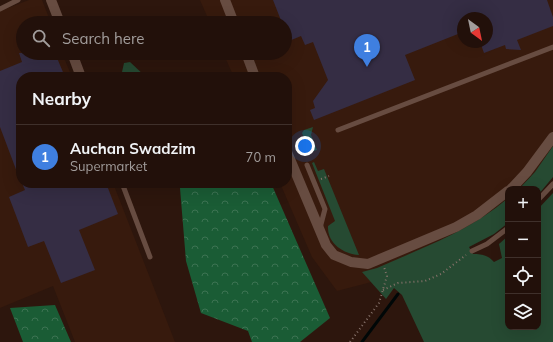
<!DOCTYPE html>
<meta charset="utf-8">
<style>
:root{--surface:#22100a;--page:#2e1e18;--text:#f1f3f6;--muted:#a29d9c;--line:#3f302b;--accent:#7c3aed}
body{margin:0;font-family:Mulish,sans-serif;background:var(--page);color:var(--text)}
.controls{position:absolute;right:12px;bottom:12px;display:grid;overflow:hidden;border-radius:8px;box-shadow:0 4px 16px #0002}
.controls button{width:36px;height:36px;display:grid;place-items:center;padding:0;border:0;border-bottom:1px solid var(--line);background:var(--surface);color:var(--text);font:20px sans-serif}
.compass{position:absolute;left:457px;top:12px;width:36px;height:36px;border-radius:50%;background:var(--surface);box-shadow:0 4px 16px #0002;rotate:147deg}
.you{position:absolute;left:305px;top:146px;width:14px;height:14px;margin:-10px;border:3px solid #fff;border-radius:50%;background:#1a73e8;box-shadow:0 0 0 6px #1a73e833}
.badge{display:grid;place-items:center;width:26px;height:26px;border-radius:50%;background:var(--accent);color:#fff;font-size:13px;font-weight:700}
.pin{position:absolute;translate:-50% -33px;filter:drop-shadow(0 1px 2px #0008)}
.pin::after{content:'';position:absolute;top:21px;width:14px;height:12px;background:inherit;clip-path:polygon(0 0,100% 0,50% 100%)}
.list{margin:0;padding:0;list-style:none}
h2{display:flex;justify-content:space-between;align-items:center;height:52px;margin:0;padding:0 16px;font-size:17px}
h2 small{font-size:13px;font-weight:400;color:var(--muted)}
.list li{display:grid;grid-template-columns:26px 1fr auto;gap:12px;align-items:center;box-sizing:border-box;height:64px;padding:0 16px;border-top:1px solid var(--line)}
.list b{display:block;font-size:15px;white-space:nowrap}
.list p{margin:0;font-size:13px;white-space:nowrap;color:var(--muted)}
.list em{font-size:13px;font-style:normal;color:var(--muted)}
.icon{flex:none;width:22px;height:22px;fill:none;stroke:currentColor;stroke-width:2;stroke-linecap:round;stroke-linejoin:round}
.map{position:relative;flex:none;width:553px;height:342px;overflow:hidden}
.search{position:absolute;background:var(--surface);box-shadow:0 4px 16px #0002;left:16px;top:16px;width:276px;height:44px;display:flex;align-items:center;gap:10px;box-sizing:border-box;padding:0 14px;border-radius:22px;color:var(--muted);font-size:15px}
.panel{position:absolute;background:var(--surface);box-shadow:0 4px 16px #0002;left:16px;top:72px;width:276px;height:116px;border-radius:16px}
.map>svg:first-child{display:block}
</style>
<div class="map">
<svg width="553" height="342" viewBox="0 0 553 342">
<defs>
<pattern id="forest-crowns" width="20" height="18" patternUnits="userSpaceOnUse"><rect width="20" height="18" fill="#1a5c35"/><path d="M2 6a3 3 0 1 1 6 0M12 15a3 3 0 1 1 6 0" fill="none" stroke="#3c7352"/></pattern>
</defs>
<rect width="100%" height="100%" fill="#2d160d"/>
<path fill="#371a0d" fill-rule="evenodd" d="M 29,0 L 42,0 L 51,23 L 23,23 L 23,53 L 62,53 L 72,77 L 21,77 L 21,183 L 113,183 L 175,342 L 75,342 L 53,286 L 0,308 L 0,11 Z
M 200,0 L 553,0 L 553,167 L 536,189 L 508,189 L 508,215 L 402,274 L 337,291 L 312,257 L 280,183 L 287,183 L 287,77 L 234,77 L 223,53 L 285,53 L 285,23 L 210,23 ZM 463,18 L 487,18 L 487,42 L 463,42 Z"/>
<path fill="#264a32" d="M 130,62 L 146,77 L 125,77 L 122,72 L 124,63 Z
M 313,127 L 311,135 L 317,150 L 310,152 L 308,143 L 306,143 L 302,133 L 304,130 Z
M 553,146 L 553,177 L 538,195 L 538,189 L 519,189 L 535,172 Z
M 314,162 L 318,171 L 324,169 L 359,255 C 343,254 327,243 328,226 L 335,221 L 312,163 Z
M 553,193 L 553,342 L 424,342 L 402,295 L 394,288 L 386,299 L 362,272 L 377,268 C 422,248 470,231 508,198 L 508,223 L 494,234 L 469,247 L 473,254 C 482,254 488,255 494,262 L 502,258 L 499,244 L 508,236 L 508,327 L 538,327 L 538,209 Z"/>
<path fill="url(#forest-crowns)" d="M 199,183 L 271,183 L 330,318 L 300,342 L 252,342 L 248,331 L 201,313 L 186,261 L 180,188 Z
M 55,305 L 71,342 L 23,342 L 10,308 Z"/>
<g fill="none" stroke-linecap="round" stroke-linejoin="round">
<path stroke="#000707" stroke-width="3" d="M 362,342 L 398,294"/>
</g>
<path fill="#352d44" d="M 273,0 L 547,0 L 553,17 L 553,26 L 517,40 L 521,50 L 506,49 L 505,45 L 484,53 L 480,42 L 487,42 L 487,18 L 463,18 L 463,32 L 405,55 L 415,80 L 314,120 L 310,110 L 315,108 L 313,101 L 328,80 L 313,42 L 305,45 L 301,36 L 289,41 L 285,31 L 285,23 L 282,23 Z
M 19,53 L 55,53 L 65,77 L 21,77 L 20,180 L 0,127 L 0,71 L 22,62 Z
M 22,183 L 106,183 L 118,214 L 79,230 L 95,270 L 61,283 L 44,241 L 28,247 L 9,197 L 25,190 Z"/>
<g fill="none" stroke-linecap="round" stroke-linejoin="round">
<path stroke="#87736b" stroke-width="2" stroke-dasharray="1 3" stroke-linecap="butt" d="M 321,179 L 329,176
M 383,290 L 398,283 L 425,281 L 441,274 L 466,255
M 350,342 L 379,303 L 387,276 L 384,267"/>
<path stroke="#674c41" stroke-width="5" d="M 0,9 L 18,0
M 338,130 L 553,47
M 307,165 L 325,209 L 320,228
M 122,183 L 150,257
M 538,200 L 553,184
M 472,251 L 487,244 L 508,228"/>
<path stroke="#674c41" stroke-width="10" d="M 51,0 L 60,23
M 225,0 L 234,23
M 72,53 L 81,77
M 246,53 L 255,77
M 287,152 L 326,245 L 334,255 L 351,262 L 368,264 L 456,227 L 477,215 L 508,191
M 511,189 L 527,172 L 553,137"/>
</g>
</svg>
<div class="controls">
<button>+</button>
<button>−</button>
<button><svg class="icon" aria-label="locate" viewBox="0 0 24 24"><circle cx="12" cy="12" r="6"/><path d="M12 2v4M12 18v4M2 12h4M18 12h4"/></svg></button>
<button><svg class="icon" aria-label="layers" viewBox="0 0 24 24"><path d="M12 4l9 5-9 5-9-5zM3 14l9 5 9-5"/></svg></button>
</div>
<svg class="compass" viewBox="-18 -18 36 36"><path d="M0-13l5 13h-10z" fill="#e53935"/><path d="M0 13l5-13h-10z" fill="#a29d9c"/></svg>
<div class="you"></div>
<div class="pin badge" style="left:367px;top:67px;background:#3f7fe0">1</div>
<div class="search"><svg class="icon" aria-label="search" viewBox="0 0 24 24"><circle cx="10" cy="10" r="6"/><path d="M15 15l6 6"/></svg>Search here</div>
<section class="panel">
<h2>Nearby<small></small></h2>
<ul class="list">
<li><span class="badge" style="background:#3f7fe0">1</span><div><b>Auchan Swadzim</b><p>Supermarket</p></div><em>70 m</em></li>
</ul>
</section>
</div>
